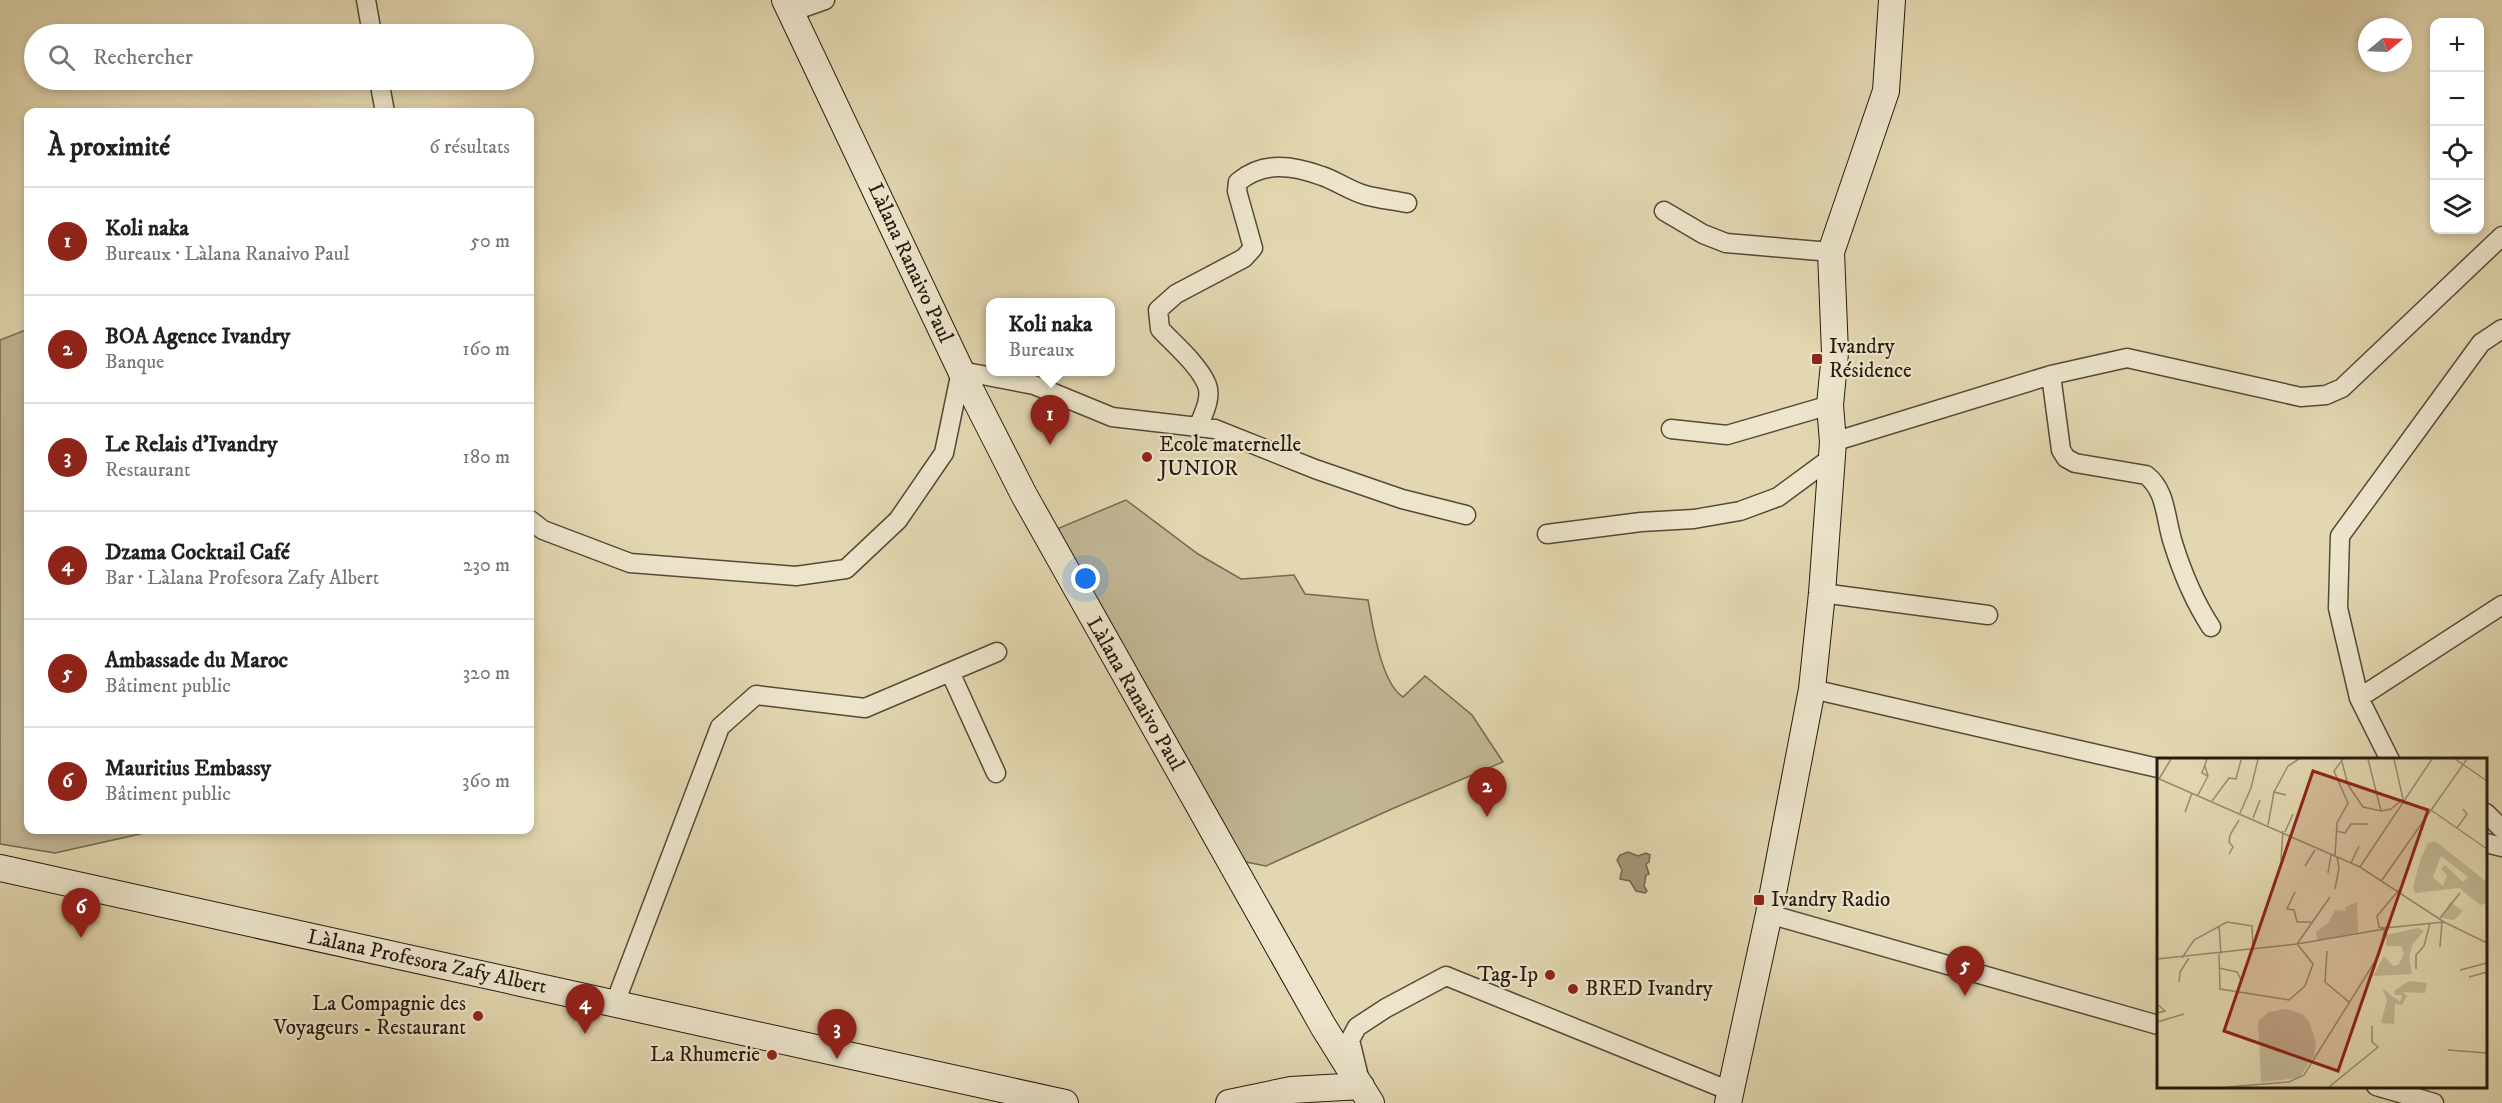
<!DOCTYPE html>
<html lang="fr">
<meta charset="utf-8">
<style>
:root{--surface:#fff;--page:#f6f6f6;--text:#222;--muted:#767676;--line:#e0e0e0;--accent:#8f2418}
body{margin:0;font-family:"IM FELL DW Pica",serif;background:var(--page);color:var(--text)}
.controls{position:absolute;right:18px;top:18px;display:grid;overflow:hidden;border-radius:12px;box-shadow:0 3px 9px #0003}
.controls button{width:54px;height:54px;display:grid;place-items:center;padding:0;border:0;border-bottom:2px solid var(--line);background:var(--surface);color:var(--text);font:30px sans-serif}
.compass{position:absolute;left:2358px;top:18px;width:54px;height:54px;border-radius:50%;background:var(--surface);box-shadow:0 3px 9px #0003;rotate:71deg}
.you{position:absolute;left:1086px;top:579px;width:21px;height:21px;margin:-15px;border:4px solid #fff;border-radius:50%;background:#1a73e8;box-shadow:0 0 0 9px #1a73e833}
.badge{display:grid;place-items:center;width:39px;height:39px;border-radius:50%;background:var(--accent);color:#fff;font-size:20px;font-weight:700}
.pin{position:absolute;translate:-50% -50px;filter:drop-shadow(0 2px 3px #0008)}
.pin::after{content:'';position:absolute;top:32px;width:21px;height:18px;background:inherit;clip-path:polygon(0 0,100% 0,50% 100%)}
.popup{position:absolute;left:986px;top:298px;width:129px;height:78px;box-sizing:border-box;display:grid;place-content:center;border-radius:12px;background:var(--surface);filter:drop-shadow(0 2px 4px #0005);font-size:20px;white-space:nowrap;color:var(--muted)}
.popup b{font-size:22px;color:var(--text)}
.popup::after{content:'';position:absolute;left:50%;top:100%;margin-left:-12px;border:12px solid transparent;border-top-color:var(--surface)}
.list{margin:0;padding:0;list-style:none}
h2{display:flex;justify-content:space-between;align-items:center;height:78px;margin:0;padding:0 24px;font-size:26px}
h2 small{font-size:20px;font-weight:400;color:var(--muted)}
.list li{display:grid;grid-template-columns:39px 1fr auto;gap:18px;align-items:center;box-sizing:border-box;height:108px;padding:0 24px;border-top:2px solid var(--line)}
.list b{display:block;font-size:22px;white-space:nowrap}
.list p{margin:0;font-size:20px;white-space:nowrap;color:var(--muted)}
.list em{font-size:20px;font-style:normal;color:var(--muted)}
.icon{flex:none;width:33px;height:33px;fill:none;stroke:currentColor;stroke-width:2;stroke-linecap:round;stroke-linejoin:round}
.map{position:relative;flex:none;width:2502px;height:1103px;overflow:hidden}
.search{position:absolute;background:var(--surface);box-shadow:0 3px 9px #0003;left:24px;top:24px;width:510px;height:66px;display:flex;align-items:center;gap:15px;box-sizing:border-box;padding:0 21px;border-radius:33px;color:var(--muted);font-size:22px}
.panel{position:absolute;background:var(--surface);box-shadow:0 3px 9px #0003;left:24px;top:108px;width:510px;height:726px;border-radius:12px}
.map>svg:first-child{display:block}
</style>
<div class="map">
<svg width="2502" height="1103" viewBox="0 0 2502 1103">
<rect width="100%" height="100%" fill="#e2d7b0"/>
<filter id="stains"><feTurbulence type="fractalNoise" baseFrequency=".00333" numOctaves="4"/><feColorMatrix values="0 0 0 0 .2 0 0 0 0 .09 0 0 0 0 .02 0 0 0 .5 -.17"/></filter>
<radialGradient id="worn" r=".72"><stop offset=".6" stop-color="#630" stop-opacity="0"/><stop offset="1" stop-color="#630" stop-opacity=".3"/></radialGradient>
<path fill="#c2b795" stroke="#746952" stroke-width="1.5" d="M 28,329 L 28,830 L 158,830 L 55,853 L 0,844 L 0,340 Z
M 1126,500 L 1198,554 L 1241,579 L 1294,575 L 1305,594 L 1368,600 C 1373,626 1381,683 1403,697 L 1425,676 L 1472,715 L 1503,762 L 1394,808 L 1266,866 L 1246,862 L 1214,821 L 1052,531 Z"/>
<path fill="#a29779" stroke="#70654f" stroke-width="1.5" d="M 1628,852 L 1638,856 L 1646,853 L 1650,855 L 1649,862 L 1646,864 L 1649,874 L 1646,875 L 1644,886 L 1647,891 L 1645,893 L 1636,891 L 1630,881 L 1620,879 L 1622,870 L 1617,860 L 1620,855 Z"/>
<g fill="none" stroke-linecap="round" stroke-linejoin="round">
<defs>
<path id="street" d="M 366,0 L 372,34
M 791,12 L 825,0
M 379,80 L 385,112
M 1664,211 L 1703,234 L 1726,243 L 1831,252
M 2051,375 L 2061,450 L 2066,458 L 2075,463 L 2146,475 C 2167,491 2165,519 2173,543 C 2182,572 2194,601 2211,627
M 1198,427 C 1203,415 1212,398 1207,385 C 1199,365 1174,344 1160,329 L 1158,310 L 1176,294 L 1244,258 L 1253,248 L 1237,191 L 1238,182 C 1263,161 1292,165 1322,176 C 1337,181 1350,191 1365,195 C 1379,199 1393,200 1407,203
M 1671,429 L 1727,435 L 1830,405
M 1833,442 L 2051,375 L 2127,358 L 2301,397 L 2326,395 L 2342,388 L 2502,236
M 530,520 L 543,530 L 630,563 L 796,576 L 846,569 L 898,520 L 944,453 L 961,371 L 1034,385 L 1112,417 L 1215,429 L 1315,469 L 1402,499 L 1466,515
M 1547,534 L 1641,522 L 1694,519 L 1740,511 L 1778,497 L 1831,458
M 1822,593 L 1988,615
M 950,672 L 996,773
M 1812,689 L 2158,768
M 2359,698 L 2502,605
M 2390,760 L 2359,698 L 2338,608 L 2340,536 L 2481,343 L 2502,329
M 2486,813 L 2502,829
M 2486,843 L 2502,847
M 1769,914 L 2158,1025
M 615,1003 L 720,727 L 756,695 L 865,708 L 997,652
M 1358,1073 L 1350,1040 L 1357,1027 L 1386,1008 L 1446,976 L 1730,1091
M 2376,1086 L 2434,1103"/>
<path id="secondary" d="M 785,0 L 961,371 L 1024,495 L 1323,1026 L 1371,1103
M 0,868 L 1065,1103
M 1229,1103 L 1291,1090 L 1361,1086
M 1728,1103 L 1769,914 L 1812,689 L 1822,593 L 1833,442 L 1830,405 L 1835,353 L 1831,252 L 1886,91 L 1892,0"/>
</defs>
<use href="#street" stroke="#544a37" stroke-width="21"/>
<use href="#secondary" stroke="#251b0f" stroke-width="28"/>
<use href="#street" stroke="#ece5cc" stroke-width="18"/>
<use href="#secondary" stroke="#ece5cc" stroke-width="26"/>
</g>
<g fill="#8f2418" stroke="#ece5cc" stroke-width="2">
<rect x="1811" y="353" width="12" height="12" rx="3"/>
<circle cx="1147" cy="457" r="6"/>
<rect x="1753" y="894" width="12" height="12" rx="3"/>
<circle cx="1550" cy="975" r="6"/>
<circle cx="1573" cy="989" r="6"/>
<circle cx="478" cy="1016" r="6"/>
<circle cx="772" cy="1055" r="6"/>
</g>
<g text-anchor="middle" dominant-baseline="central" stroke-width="4.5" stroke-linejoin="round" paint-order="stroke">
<g font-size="21" fill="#251b0f" stroke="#ece5cc">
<text transform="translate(910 263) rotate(65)">Làlana Ranaivo Paul</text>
<text transform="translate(1135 694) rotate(60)">Làlana Ranaivo Paul</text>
<text transform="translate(427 962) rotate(12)">Làlana Profesora Zafy Albert</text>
</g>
<g font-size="21" fill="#251b0f" stroke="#ece5cc" text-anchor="start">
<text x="1829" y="347">Ivandry<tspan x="1829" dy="24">Résidence</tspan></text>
<text x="1159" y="445">Ecole maternelle<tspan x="1159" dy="24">JUNIOR</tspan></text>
<text x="1771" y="900">Ivandry Radio</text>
<text x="1538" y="975" text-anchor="end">Tag-Ip</text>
<text x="1585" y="989">BRED Ivandry</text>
<text x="466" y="1004" text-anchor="end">La Compagnie des<tspan x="466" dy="24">Voyageurs - Restaurant</tspan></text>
<text x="760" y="1055" text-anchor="end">La Rhumerie</text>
</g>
</g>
<g transform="translate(2157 758)">
<rect width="330" height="330" fill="#e2d7b0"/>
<path d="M 278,83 L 330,124 L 330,145 L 323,147 L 302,130 L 258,135 L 256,129 L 263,103 L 270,86 ZM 284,98 L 311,119 L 311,120 L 306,124 L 288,107 L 284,111 L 290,117 L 286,128 L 276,119 ZM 200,144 L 201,174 L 160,183 L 159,174 L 171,165 L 178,152 L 189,153 L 188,149 ZM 293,144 L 306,153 L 297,162 L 285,160 ZM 261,170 L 267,173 L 256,186 L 252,199 L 255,216 L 216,218 L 227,198 L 236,208 L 242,206 L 247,195 L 244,188 L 229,188 L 229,177 ZM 252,223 L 270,225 L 268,235 L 246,234 L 250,238 L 245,247 L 238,246 L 237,266 L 224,265 L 230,242 L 225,230 L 243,244 L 245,237 L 238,237 L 237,233 ZM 129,251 L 145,256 L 152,263 L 159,284 L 157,298 L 142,320 L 104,324 L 101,263 L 112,254 Z" fill="#c2b795" fill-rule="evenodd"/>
<path fill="none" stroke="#968c70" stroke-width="1.5" d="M 50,1 L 45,15 L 51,18M 211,1 L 224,53M 298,1 L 330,23M 185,4 L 191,27 L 206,49 L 224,53 L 234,51 L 246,41 L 237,1M 0,20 L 203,109 L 287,164M 2,21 L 14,1M 117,34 L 131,8 L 142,1M 41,37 L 51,18 L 48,8M 55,43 L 72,20 L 79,21 L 84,2M 274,52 L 330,91M 28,54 L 35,35M 83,55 L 94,30 L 101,1M 96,60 L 103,42M 111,67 L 117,34 L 129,37M 300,70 L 310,56 L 306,51M 179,73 L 188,75 L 194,66 L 211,66M 128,74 L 136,56M 72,96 L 76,89 L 72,84 L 73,77 L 82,62M 178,98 L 180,65 L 191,45 L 177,13 L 186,1M 124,102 L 126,73M 194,105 L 202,88M 148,108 L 158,92M 203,109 L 275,1M 171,115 L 174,97M 225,122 L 310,1M 178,131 L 182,110 L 180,99M 138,134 L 130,151 L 137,152 L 140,164 L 154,164M 283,160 L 303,135M 62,168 L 64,196M 227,170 L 222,169 L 220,158 L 242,132M 140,186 L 173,139M 283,189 L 285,164M 170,193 L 168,224 L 192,244M 62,196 L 63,231 L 132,242 L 148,228 L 156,206 L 141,187M 25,200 L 37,182 L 70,164 L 95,168 L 96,191M 0,201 L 140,186 L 227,171M 62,210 L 80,214 L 84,222M 259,211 L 259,197 L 267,188 L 273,165M 303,212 L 330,205M 312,219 L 330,214M 22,224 L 23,214 L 32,200M 0,246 L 8,253 L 0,255M 0,264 L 27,256M 291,292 L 330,295M 71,329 L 132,324 L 147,317 L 222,197 L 228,170 L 287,164 L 330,185M 172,329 L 221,289 L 215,284 L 215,268"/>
<path fill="#8f2418" fill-opacity="0.15" stroke="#8f2418" stroke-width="3" d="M 156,13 L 271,52 L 181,313 L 67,273 Z"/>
<rect width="330" height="330" fill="none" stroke="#251b0f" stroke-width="3"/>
</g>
<rect width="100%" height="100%" filter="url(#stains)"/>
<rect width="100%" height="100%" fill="url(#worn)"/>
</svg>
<div class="controls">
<button>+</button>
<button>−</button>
<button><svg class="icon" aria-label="locate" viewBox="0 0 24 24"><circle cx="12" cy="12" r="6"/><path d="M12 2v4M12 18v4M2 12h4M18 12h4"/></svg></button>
<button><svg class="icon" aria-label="layers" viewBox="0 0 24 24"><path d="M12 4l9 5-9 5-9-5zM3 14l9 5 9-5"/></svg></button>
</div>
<svg class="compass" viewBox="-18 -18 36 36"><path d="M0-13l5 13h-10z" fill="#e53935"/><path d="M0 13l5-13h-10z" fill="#767676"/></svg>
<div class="you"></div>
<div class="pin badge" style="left:1050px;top:445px">1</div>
<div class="popup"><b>Koli naka</b>Bureaux</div>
<div class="pin badge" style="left:1487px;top:817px">2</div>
<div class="pin badge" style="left:837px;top:1059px">3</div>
<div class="pin badge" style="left:585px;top:1034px">4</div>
<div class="pin badge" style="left:1965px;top:996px">5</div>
<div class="pin badge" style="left:81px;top:938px">6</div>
<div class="search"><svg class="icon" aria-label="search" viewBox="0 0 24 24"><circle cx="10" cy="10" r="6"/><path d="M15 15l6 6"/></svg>Rechercher</div>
<section class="panel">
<h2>À proximité<small>6 résultats</small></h2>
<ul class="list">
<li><span class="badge">1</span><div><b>Koli naka</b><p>Bureaux · Làlana Ranaivo Paul</p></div><em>50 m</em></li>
<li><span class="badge">2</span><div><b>BOA Agence Ivandry</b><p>Banque</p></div><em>160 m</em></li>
<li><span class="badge">3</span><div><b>Le Relais d'Ivandry</b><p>Restaurant</p></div><em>180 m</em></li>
<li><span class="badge">4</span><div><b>Dzama Cocktail Café</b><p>Bar · Làlana Profesora Zafy Albert</p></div><em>230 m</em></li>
<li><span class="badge">5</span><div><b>Ambassade du Maroc</b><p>Bâtiment public</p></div><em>320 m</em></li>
<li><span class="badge">6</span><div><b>Mauritius Embassy</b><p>Bâtiment public</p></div><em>360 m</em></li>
</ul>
</section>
</div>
